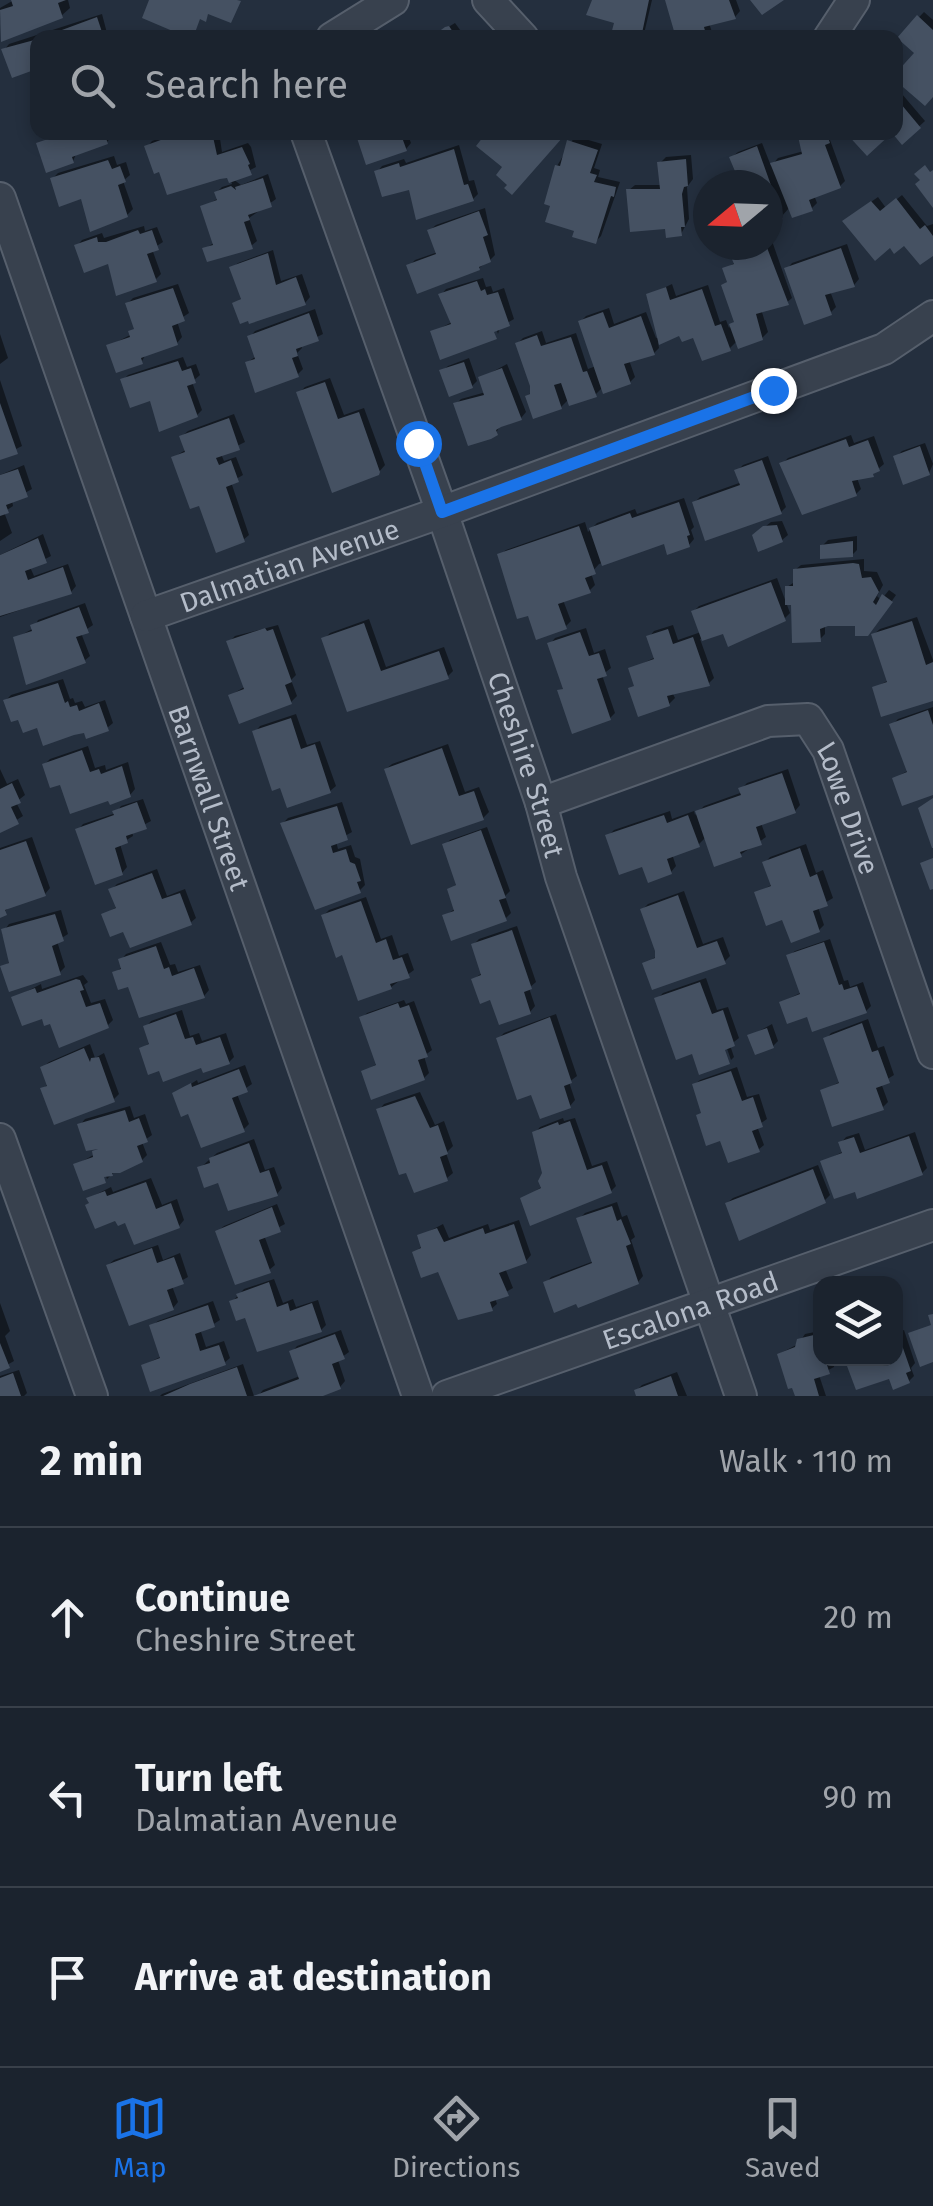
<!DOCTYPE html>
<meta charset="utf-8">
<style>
:root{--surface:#1b232e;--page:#242b36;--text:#f1f3f6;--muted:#a0a4aa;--line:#39404a;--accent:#1a73e8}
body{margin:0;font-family:"Fira Sans",sans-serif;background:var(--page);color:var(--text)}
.controls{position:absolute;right:30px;bottom:30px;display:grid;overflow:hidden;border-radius:20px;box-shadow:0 5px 15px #0003}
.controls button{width:90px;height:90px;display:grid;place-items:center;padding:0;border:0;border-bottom:2px solid var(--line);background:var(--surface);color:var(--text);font:50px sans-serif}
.compass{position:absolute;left:693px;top:170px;width:90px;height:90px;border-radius:50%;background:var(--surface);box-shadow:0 5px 15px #0003;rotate:251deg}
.stop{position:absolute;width:30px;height:30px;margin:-22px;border:8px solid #1a73e8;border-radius:50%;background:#fff}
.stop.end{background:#1a73e8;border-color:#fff;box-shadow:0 2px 10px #0008}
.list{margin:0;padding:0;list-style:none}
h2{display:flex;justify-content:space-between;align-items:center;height:130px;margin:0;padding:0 40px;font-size:42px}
h2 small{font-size:32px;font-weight:400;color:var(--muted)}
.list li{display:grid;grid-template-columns:65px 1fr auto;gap:30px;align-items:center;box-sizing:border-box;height:180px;padding:0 40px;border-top:2px solid var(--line)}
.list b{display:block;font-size:38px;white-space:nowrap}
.list p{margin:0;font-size:32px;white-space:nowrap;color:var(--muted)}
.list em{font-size:32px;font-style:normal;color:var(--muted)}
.icon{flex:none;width:55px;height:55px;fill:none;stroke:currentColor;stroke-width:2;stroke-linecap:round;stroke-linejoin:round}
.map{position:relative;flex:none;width:933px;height:1396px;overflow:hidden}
.search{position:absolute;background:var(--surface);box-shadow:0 5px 15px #0003;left:30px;right:30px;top:30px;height:110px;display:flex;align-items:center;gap:25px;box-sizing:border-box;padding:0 35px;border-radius:20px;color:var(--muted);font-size:38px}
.sheet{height:670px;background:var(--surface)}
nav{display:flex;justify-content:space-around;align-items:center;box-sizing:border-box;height:140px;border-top:2px solid var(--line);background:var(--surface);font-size:28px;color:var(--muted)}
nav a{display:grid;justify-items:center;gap:5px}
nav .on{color:var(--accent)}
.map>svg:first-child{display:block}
</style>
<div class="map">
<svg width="933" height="1396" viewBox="0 0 933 1396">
<rect width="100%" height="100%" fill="#242f3e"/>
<path fill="#0007" d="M 14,0 L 68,0 L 70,8 L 61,16 L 2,39 L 0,8 Z
M 594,0 L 652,0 L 643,38 L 613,38 L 617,22 Z
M 668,0 L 736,0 L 740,11 L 735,17 L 709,23 L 714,38 L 679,38 Z
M 924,12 L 933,20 L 933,94 L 924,103 L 896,78 L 918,53 L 900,37 Z
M 102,14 L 108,37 L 38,38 L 38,72 L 4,50 L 9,44 Z
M 455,23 L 466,38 L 433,38 L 437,34 Z
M 896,87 L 925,121 L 903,141 L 896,132 Z
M 62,132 L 111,132 L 112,136 L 107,142 L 77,152 L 73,161 L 39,144 Z
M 177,132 L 219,132 L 222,152 L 248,143 L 251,147 L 256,167 L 233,179 L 241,185 L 268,174 L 276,199 L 249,218 L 257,241 L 251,246 L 205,249 L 215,242 L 203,207 L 219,198 L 217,192 L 222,187 L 232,184 L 229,175 L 147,147 L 152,141 Z
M 407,132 L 411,143 L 406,149 L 360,138 L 365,133 Z
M 799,132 L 832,132 L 830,140 L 845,181 L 840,186 L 814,195 L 817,203 L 811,209 L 790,207 L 781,217 L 768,222 L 768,185 L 710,185 L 738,174 L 732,157 L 738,152 L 762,143 L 771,166 L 778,158 L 804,151 Z
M 575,136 L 602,144 L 594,168 L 600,170 L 598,177 L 620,182 L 601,236 L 596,241 L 557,166 Z
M 459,145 L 469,181 L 474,180 L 478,194 L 473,199 L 411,187 L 377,172 L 382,166 L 404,159 L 406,163 Z
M 691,155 L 693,179 L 687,187 L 689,219 L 681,234 L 629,190 L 635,185 L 662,185 L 660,163 L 666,157 Z
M 114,156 L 117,165 L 126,162 L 130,175 L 123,181 L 133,209 L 127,215 L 83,196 L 53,178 L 58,173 Z
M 902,195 L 927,226 L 933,224 L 933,252 L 904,243 L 851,216 L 878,197 L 886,208 Z
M 485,208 L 495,255 L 490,260 L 479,268 L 409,266 L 415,260 L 438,252 L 430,230 L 436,225 Z
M 144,226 L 145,231 L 157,227 L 163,242 L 152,249 L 161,274 L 155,280 L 77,246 L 82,240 L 102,233 L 104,238 Z
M 772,241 L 792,298 L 786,303 L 761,309 L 768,332 L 762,338 L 738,340 L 729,349 L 680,332 L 658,342 L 659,348 L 654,353 L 629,360 L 635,377 L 630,382 L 603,387 L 595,395 L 569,399 L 561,407 L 527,396 L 533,391 L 518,343 L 523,338 L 542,331 L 546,343 L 576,333 L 588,369 L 596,366 L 581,321 L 586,316 L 609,308 L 614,324 L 646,312 L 656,338 L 659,337 L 649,295 L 672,284 L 676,296 L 708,285 L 720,322 L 726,320 L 729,328 L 736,320 L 724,285 L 729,280 L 725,269 L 736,262 L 734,258 L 740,253 L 768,245 Z
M 847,244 L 859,279 L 854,285 L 830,291 L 836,307 L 831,312 L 787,269 L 792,263 Z
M 273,250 L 281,281 L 302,274 L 310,297 L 305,303 L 235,303 L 243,297 L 232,268 L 238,263 Z
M 483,278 L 486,287 L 491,286 L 493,292 L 504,288 L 514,319 L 500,327 L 498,334 L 493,319 L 433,332 L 452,322 L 441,295 L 446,289 Z
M 178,284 L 189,313 L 177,321 L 182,337 L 177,343 L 146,354 L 142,361 L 109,346 L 132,334 L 136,326 L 128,303 L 133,298 Z
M 315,309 L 323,334 L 301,345 L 302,348 L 297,353 L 303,369 L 297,375 L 247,363 L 256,356 L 250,337 L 255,331 Z
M 0,334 L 8,358 L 0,364 Z
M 183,357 L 187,367 L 196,364 L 200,375 L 192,382 L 202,410 L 197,415 L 152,397 L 123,380 L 128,375 Z
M 469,358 L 477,381 L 472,386 L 442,371 L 448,366 Z
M 507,364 L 526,412 L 521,418 L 501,424 L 496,433 L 456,404 L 461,399 L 486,392 L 481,378 Z
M 330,378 L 344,415 L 364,408 L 385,465 L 378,473 L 299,393 L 305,387 Z
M 0,380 L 22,446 L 0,457 Z
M 234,414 L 245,442 L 221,454 L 224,461 L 236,457 L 243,475 L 231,482 L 249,535 L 243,540 L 200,503 L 174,457 L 187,449 L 182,436 L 188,431 Z
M 851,435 L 854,443 L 874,436 L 884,464 L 872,474 L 857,478 L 861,489 L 856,494 L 782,464 L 788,458 Z
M 925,443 L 933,464 L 929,473 L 896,457 L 902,451 Z
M 768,456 L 786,507 L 781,512 L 695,502 L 700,497 L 742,482 L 737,471 L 743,465 Z
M 24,465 L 32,489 L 12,500 L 13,506 L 4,512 L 12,533 L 0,541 L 0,475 Z
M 684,498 L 694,527 L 691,530 L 694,539 L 689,545 L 665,541 L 599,564 L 591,573 L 595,585 L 589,591 L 563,600 L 571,621 L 565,627 L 500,555 L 506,550 L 585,522 L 588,532 L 597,523 L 635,509 L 637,514 Z
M 782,521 L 788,535 L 782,540 L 761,530 L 771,522 Z
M 43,534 L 51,556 L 30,567 L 34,576 L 68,564 L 76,586 L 71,592 L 0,617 L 0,555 Z
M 857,536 L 857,550 L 852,555 L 822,546 L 828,540 Z
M 864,559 L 864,571 L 877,572 L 883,585 L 877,596 L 881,600 L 889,590 L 896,595 L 875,625 L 825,625 L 825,634 L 820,639 L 793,602 L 787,587 L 796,581 L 795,570 L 801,565 Z
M 777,578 L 790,613 L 784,619 L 725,630 L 700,639 L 714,678 L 709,683 L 672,692 L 675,698 L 669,704 L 636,684 L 631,669 L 656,657 L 649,637 L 654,631 L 673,625 L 678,640 L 701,632 L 694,611 L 699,606 Z
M 85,603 L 93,625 L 81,633 L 90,656 L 84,661 L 16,638 L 34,628 L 38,620 Z
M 917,617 L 933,660 L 933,698 L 874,688 L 889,680 L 874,634 L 880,629 Z
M 369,619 L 386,667 L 444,647 L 453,671 L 447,677 L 349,709 L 324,639 L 330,633 Z
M 278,625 L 296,675 L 291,680 L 297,696 L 291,702 L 240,721 L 231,695 L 246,686 L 229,642 L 235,636 Z
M 586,628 L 594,653 L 605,649 L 611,668 L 602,675 L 615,713 L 610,718 L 560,691 L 565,687 L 550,644 L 555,638 Z
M 63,679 L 70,699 L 73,698 L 75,703 L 82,701 L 85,707 L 105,700 L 113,723 L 107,728 L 86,731 L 19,717 L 6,700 L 11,695 Z
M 933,707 L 933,792 L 895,778 L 909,770 L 892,725 L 898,719 Z
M 296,714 L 307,745 L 320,741 L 336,786 L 330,791 L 255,732 L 260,726 Z
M 448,744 L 465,792 L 479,787 L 489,812 L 483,818 L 386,769 L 392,764 Z
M 88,746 L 95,768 L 105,765 L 106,770 L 128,762 L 135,789 L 130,795 L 61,782 L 45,764 L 50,759 Z
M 0,769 L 7,784 L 18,779 L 25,795 L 16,802 L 23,816 L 0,830 Z
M 788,769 L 800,805 L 795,811 L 761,823 L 766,837 L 740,855 L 707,836 L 698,845 L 672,854 L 676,866 L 671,872 L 644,864 L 608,836 L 614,830 L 670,811 L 672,819 L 694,811 L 695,815 L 704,806 L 743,792 L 741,789 L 747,783 Z
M 143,799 L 151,821 L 132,831 L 133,836 L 120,844 L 127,867 L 122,873 L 78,830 L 83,824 L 116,813 L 121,806 Z
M 342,802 L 352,832 L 336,841 L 338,849 L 351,845 L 355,857 L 360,859 L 365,885 L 359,891 L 283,823 L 288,818 Z
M 487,827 L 510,891 L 505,896 L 511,913 L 506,918 L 445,916 L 456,908 L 450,889 L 458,883 L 445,845 L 450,840 Z
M 32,837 L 50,888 L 45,894 L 11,906 L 0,915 L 0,848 Z
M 806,844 L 816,873 L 823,870 L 833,898 L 818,907 L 824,925 L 819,930 L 784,917 L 757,893 L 773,884 L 765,863 L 770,857 Z
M 157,869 L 167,896 L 185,889 L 196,918 L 190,923 L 125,929 L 104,915 L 118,906 L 111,890 L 117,884 Z
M 684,891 L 703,944 L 723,937 L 730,956 L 724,962 L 645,964 L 657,956 L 643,909 L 648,904 Z
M 366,897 L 381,939 L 392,935 L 399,956 L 408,953 L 414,970 L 391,987 L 343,952 L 324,915 L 329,910 Z
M 61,910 L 68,934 L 57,941 L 65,967 L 60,972 L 3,967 L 11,961 L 2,933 L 9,924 Z
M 517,926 L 536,982 L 529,988 L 535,1006 L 530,1012 L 492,997 L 474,979 L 483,972 L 474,944 L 479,939 Z
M 830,939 L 844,981 L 848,980 L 850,987 L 863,982 L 871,1006 L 866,1011 L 809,1014 L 782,1002 L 802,992 L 789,956 L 795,951 Z
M 161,942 L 170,965 L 175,964 L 178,972 L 200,965 L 209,990 L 204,996 L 129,983 L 115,973 L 123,966 L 121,960 L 126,954 Z
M 83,975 L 88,982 L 84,985 L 91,1003 L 105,999 L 113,1020 L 107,1026 L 51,1021 L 14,998 L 41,984 L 42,989 Z
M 706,978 L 717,1010 L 728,1007 L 739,1038 L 730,1045 L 734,1057 L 731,1060 L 723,1037 L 693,1051 L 657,999 L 663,993 Z
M 404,1000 L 406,1004 L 414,1001 L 432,1050 L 424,1056 L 429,1073 L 424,1078 L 364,1072 L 378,1063 L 362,1018 L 367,1013 Z
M 182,1010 L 190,1036 L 199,1033 L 202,1041 L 226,1033 L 234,1057 L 229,1062 L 161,1068 L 142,1048 L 151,1042 L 146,1027 L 151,1021 Z
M 556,1014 L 577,1076 L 569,1082 L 575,1100 L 570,1106 L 533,1092 L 499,1038 L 504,1033 Z
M 868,1019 L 878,1048 L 884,1046 L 894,1075 L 881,1083 L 888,1102 L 882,1108 L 823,1091 L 841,1081 L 826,1039 L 831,1033 Z
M 772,1024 L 778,1041 L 773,1046 L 750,1036 Z
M 90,1044 L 95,1058 L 104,1053 L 119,1094 L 114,1099 L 43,1089 L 49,1083 L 43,1067 L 49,1062 Z
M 245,1065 L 252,1084 L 237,1094 L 249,1124 L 244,1129 L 189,1111 L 175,1094 L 197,1080 L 198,1083 Z
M 737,1067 L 747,1097 L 759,1094 L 767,1119 L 757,1126 L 764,1145 L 758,1150 L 722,1138 L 703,1111 L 694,1085 L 700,1080 Z
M 420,1092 L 435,1125 L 444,1121 L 453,1146 L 446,1153 L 453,1173 L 447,1178 L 408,1170 L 379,1110 L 384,1104 Z
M 130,1106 L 134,1118 L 145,1114 L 152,1135 L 142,1142 L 147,1155 L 142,1160 L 117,1169 L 107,1179 L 102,1165 L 76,1165 L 95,1154 L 101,1146 L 80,1125 L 85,1119 Z
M 563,1118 L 564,1121 L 575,1118 L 592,1166 L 607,1161 L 616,1186 L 611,1191 L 523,1199 L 543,1186 L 544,1174 L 535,1133 L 540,1127 Z
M 915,1132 L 927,1168 L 922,1173 L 856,1189 L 823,1162 L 844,1151 L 841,1143 L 846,1137 L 859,1133 L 865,1150 Z
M 254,1139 L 265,1170 L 274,1167 L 282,1188 L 277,1194 L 219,1180 L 200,1168 L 217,1153 Z
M 818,1165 L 830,1195 L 824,1201 L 727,1203 L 733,1198 Z
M 151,1178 L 162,1205 L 177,1199 L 184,1220 L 179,1226 L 127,1220 L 91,1203 L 89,1198 L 111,1187 L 113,1192 Z
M 617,1202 L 622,1217 L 627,1215 L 635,1237 L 631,1240 L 643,1276 L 638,1282 L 546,1283 L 551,1277 L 594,1261 L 579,1219 L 585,1213 Z
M 277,1204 L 285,1224 L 264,1235 L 275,1265 L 269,1270 L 218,1231 L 224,1226 Z
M 519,1220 L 531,1255 L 526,1261 L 505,1268 L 513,1288 L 495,1298 L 497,1304 L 491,1309 L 415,1252 L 421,1247 L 420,1236 L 443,1224 L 449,1238 L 488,1224 L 490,1230 Z
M 158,1245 L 163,1260 L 180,1253 L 188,1277 L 172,1286 L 178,1302 L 173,1308 L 108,1265 L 114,1260 Z
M 274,1279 L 283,1303 L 293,1299 L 296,1307 L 318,1300 L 326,1325 L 321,1330 L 246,1315 L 232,1302 L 244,1289 Z
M 213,1301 L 220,1320 L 201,1332 L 206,1347 L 224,1341 L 230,1358 L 224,1363 L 144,1365 L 162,1356 L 152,1326 L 158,1321 Z
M 0,1303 L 10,1331 L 5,1336 L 14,1361 L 0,1369 Z
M 341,1330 L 349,1352 L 338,1360 L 345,1381 L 340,1387 L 316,1396 L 258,1396 L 263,1390 L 300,1376 L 292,1352 L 297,1346 Z
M 904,1330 L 915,1363 L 911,1368 L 914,1376 L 909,1381 L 890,1376 L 896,1358 L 896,1333 Z
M 820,1331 L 820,1358 L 835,1358 L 834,1367 L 819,1375 L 826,1396 L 797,1396 L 779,1354 L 798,1344 L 805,1334 Z
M 243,1364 L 254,1396 L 160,1396 L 162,1394 Z
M 19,1370 L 27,1393 L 24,1396 L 0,1396 L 0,1376 Z
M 677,1372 L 687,1396 L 639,1396 L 637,1390 L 642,1385 Z"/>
<path fill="#455162" d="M 11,0 L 66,0 L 58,3 L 63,18 L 1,42 L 0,10 L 13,6 Z
M 149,0 L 237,0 L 241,1 L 231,23 L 208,14 L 206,22 L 200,19 L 193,38 L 189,38 L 142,18 Z
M 592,0 L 649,0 L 641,38 L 610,38 L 614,23 L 586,15 Z
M 665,0 L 729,0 L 736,19 L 704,27 L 707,38 L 676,38 Z
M 750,0 L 784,0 L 762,15 Z
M 917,15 L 933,30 L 933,97 L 925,106 L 896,81 L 896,73 L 914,53 L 897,38 Z
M 97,17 L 104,38 L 43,38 L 43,37 Z
M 449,26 L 457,38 L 430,38 L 445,27 Z
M 38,39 L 38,78 L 34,70 L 12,78 L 1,49 Z
M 896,98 L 921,128 L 902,145 L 892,133 L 867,156 L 845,132 L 896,132 Z
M 59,132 L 104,132 L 108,144 L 72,157 L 74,163 L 46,173 L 36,143 L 60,135 Z
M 183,132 L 212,132 L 217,155 L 242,147 L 250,164 L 248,165 L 252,175 L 229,183 L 227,178 L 220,179 L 167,195 L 159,172 L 154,174 L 144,146 Z
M 372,132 L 400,132 L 407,151 L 366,165 L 357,138 Z
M 487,132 L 521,132 L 525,135 L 527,132 L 556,132 L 563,137 L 512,195 L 504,188 L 507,185 L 496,175 L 502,167 L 476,146 Z
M 797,132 L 826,132 L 830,143 L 825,145 L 841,188 L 809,200 L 813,211 L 792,218 L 770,163 L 802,154 Z
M 567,140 L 598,150 L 590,173 L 597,175 L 594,182 L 616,187 L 614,197 L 611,196 L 596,244 L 572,237 L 574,231 L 545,222 L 550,206 L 544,204 L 555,165 L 560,166 Z
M 757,146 L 783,219 L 768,224 L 768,185 L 715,185 L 737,176 L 729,157 Z
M 454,149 L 464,185 L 468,184 L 474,201 L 416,220 L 409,190 L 382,197 L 374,171 L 399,163 L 400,167 Z
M 686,159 L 688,186 L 684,187 L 682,194 L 685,227 L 681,227 L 682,236 L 666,238 L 665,229 L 630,232 L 626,189 L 660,189 L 657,162 Z
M 108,160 L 112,169 L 120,166 L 126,182 L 118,185 L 128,217 L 90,232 L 81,199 L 59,207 L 50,178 Z
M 925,165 L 930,172 L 933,170 L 933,208 L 915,184 L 920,180 L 914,174 Z
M 263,178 L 272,207 L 248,215 L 250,220 L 244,222 L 253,249 L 207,262 L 202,248 L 213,245 L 200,206 L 217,200 L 214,192 L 231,186 L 236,190 L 235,187 Z
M 896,198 L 920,229 L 925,225 L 933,236 L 933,256 L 920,265 L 904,246 L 894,254 L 890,248 L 875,261 L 842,221 L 871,201 L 880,211 Z
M 479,211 L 488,235 L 483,237 L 491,262 L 479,267 L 480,270 L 417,294 L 406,265 L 436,254 L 427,230 Z
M 138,230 L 140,234 L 152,230 L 159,250 L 147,254 L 157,282 L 116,296 L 108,264 L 84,273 L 74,245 L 97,237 L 98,242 L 106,242 Z
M 766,245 L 789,305 L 756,314 L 763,340 L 738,349 L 729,324 L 734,322 L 721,285 L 727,282 L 722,268 L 734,264 L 731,257 Z
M 841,248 L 855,287 L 825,295 L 832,315 L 804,325 L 784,268 Z
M 268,253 L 276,285 L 296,277 L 306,305 L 249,324 L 248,321 L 240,324 L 232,303 L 241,299 L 229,267 Z
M 477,281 L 481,291 L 485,289 L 487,295 L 498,292 L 510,326 L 494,332 L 497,339 L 440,360 L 430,331 L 451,324 L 438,294 Z
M 666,287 L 670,300 L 702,289 L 715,326 L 721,324 L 731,351 L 702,361 L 693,338 L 682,342 L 679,336 L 659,345 L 646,294 Z
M 173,288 L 185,321 L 172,326 L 178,345 L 141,358 L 143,364 L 116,373 L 106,345 L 130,337 L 128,331 L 134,329 L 125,303 Z
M 603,312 L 609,328 L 641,316 L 655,355 L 624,364 L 631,384 L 603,394 L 578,321 Z
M 309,313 L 319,341 L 296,349 L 298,356 L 292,358 L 299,377 L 255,393 L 245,362 L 255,359 L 247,336 Z
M 537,335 L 541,346 L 571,337 L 583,372 L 587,371 L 597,397 L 569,406 L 561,383 L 554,385 L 562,409 L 533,419 L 525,396 L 530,394 L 530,386 L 515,343 Z
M 178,361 L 182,371 L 191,368 L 196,383 L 187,386 L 198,417 L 159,432 L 150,401 L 130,408 L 120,379 Z
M 464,362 L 473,388 L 449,397 L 439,370 Z
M 502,368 L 522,420 L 501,427 L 496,430 L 498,435 L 491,439 L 468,446 L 453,403 L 484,395 L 478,377 Z
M 325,382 L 338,419 L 359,412 L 380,472 L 379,475 L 332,493 L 296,392 Z
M 0,403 L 18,454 L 0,460 Z
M 229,418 L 240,450 L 216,458 L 219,465 L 231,460 L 239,482 L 226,487 L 245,542 L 216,553 L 199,506 L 190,509 L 171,457 L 185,452 L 179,436 Z
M 846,439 L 849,447 L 868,440 L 880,471 L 873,474 L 874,477 L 852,481 L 857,496 L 802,515 L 779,463 Z
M 920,446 L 930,475 L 903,485 L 893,456 Z
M 762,460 L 782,514 L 705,541 L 692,502 L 740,485 L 734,470 Z
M 18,469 L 28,497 L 6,505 L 9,513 L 0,516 L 0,475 Z
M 679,502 L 690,535 L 687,536 L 690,547 L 667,555 L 664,544 L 602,566 L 589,528 L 630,513 L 632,518 Z
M 777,525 L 783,542 L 758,552 L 752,535 L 763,526 Z
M 579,526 L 596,574 L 585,578 L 591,593 L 558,604 L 567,629 L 536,640 L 528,616 L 517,619 L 497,554 Z
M 38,538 L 47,563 L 25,571 L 28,580 L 63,567 L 72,594 L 0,616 L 0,555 Z
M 853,541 L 853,557 L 820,559 L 820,545 Z
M 853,563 L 859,564 L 862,578 L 871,577 L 879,592 L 873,602 L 876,605 L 882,594 L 893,602 L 868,636 L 855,636 L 855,626 L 828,626 L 820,629 L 821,642 L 792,643 L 791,605 L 785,605 L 785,586 L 793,586 L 793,569 Z
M 771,582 L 786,621 L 728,647 L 723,634 L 702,641 L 691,611 Z
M 79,607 L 89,633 L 76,637 L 86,663 L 26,685 L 13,637 L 32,631 L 30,625 Z
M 912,621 L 926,665 L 933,662 L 933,701 L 881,717 L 872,687 L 887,682 L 871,634 Z
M 364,623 L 381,671 L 439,651 L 449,679 L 347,712 L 321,638 Z
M 265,628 L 267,631 L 273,629 L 292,682 L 285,685 L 292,704 L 239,724 L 228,695 L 244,689 L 226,641 Z
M 668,629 L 673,644 L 693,637 L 710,686 L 667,696 L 670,706 L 638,717 L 628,688 L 634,686 L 628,668 L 654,659 L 646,636 Z
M 580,632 L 589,656 L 599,653 L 607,676 L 597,679 L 611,720 L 572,734 L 557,690 L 563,689 L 547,643 Z
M 58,683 L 65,703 L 68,701 L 70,707 L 77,705 L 79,711 L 99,703 L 109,731 L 86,739 L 84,733 L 74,735 L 43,746 L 37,728 L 23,733 L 18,720 L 11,722 L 3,700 Z
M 928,710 L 933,725 L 933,795 L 902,806 L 892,778 L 907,772 L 889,724 Z
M 291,718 L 301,749 L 315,744 L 331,793 L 287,808 L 280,788 L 272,791 L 252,731 Z
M 442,748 L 459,796 L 474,791 L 484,820 L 411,845 L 384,769 Z
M 82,750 L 90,772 L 99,769 L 101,774 L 122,766 L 131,797 L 110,805 L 108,801 L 70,814 L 60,785 L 50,788 L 42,764 Z
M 782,773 L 796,813 L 756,827 L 762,845 L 740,852 L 742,857 L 714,867 L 695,811 L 741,795 L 738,788 Z
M 12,783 L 21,803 L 11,807 L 19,824 L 0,833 L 0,789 Z
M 933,798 L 933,848 L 932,848 L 918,808 Z
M 137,802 L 147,829 L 126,836 L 128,843 L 115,848 L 123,875 L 95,885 L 75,829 L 114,815 L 112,811 Z
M 337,806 L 348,840 L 331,846 L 333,853 L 346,849 L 350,862 L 355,864 L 361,881 L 357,882 L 361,893 L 315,910 L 280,823 Z
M 664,815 L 667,823 L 688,815 L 700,847 L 667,859 L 672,874 L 648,883 L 642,867 L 619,875 L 605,835 Z
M 481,830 L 506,898 L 499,900 L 507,921 L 451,941 L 442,915 L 454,911 L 447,889 L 456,885 L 442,844 Z
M 26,841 L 46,896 L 5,910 L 7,915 L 0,918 L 0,850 Z
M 800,848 L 810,877 L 817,874 L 828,906 L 813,911 L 820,932 L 791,943 L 782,920 L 766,926 L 754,892 L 771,886 L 762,862 Z
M 933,858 L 933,889 L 930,890 L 920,863 Z
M 152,873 L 162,899 L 180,893 L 192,925 L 130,948 L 123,932 L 110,937 L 101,914 L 116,908 L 108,889 Z
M 678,895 L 697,948 L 717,941 L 726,964 L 652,990 L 642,963 L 655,958 L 655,951 L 640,909 Z
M 361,901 L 376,943 L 386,939 L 393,960 L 402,957 L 410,978 L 390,984 L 392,989 L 358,1001 L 342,955 L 336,958 L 321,915 Z
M 55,914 L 64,941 L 52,946 L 61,975 L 9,992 L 0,966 L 9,963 L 1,929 Z
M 512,930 L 532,989 L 524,992 L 531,1014 L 499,1025 L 490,1000 L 480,1004 L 471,979 L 481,975 L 471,944 Z
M 824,942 L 839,985 L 842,984 L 844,990 L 857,986 L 867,1013 L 812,1032 L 807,1017 L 787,1024 L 779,1002 L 800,994 L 786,955 Z
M 156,946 L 164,969 L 169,967 L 172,976 L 194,968 L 205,998 L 139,1018 L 128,987 L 118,990 L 112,972 L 121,969 L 118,959 Z
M 76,979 L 80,980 L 84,990 L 80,991 L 86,1007 L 100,1003 L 109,1028 L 59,1048 L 50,1024 L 44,1026 L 42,1019 L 22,1026 L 11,997 L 35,988 L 37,993 Z
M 700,982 L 712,1014 L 723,1010 L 735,1046 L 725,1050 L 730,1064 L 699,1075 L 692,1054 L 676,1060 L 654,998 Z
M 398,1003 L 400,1008 L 409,1005 L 428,1057 L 418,1060 L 425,1080 L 371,1100 L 361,1071 L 376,1065 L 359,1017 Z
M 176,1014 L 185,1039 L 193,1037 L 196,1045 L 220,1037 L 230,1064 L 203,1073 L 201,1068 L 163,1082 L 159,1071 L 148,1075 L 139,1048 L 149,1044 L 143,1026 Z
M 550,1017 L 572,1083 L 564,1086 L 571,1108 L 540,1119 L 531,1095 L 517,1100 L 496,1038 Z
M 862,1023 L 872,1052 L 878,1050 L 890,1083 L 876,1088 L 884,1110 L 832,1127 L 820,1090 L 839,1083 L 823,1038 Z
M 767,1028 L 774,1048 L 755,1055 L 747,1035 Z
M 84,1048 L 90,1062 L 91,1058 L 99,1057 L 115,1102 L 54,1125 L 40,1088 L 47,1086 L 40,1067 Z
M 239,1069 L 248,1092 L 232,1098 L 245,1132 L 201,1148 L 188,1114 L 181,1117 L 172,1093 L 191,1083 L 192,1087 Z
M 731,1071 L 742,1101 L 753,1097 L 763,1127 L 752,1131 L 760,1152 L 728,1163 L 720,1141 L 706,1146 L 696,1115 L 701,1113 L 692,1084 Z
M 415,1096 L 430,1128 L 438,1125 L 448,1154 L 440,1157 L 448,1181 L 414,1193 L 406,1173 L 399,1175 L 376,1109 Z
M 125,1110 L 129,1122 L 139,1118 L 148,1142 L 137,1146 L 143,1162 L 120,1173 L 112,1173 L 113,1176 L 104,1177 L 106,1183 L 83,1191 L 73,1164 L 93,1157 L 92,1151 L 98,1149 L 86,1151 L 77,1124 Z
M 570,1121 L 587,1170 L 602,1165 L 612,1193 L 530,1226 L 520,1198 L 541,1188 L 538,1181 L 542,1173 L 532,1132 L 558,1122 L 559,1125 Z
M 909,1136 L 923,1175 L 857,1199 L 855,1192 L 834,1199 L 820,1161 L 842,1153 L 838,1142 L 854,1137 L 860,1153 Z
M 249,1143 L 260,1173 L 269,1170 L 278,1196 L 228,1211 L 218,1183 L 204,1188 L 197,1167 L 210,1163 L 209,1158 Z
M 813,1169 L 826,1203 L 739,1241 L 725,1203 Z
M 146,1182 L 156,1209 L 171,1203 L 180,1228 L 134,1245 L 125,1223 L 118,1226 L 115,1221 L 95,1229 L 85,1205 L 89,1203 L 86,1198 L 105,1191 L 107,1196 Z
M 612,1206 L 617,1221 L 621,1219 L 631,1244 L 626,1246 L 639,1284 L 578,1308 L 576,1304 L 554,1313 L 543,1282 L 592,1263 L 576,1218 Z
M 272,1207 L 281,1232 L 259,1240 L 271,1273 L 235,1285 L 215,1231 Z
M 514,1224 L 527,1263 L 499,1273 L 509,1296 L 490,1302 L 493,1311 L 458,1320 L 438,1272 L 421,1278 L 412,1252 L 421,1248 L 417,1235 L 437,1228 L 444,1242 L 483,1228 L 485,1234 Z
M 152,1248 L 157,1263 L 174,1257 L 184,1284 L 167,1290 L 174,1310 L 129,1326 L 106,1265 Z
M 269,1282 L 277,1307 L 288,1303 L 290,1311 L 312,1303 L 322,1332 L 257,1352 L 245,1318 L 236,1321 L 229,1301 L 238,1298 L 236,1294 Z
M 208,1305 L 215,1327 L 195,1334 L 200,1351 L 219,1345 L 226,1365 L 150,1392 L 141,1365 L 160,1358 L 149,1325 Z
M 933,1314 L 933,1362 L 920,1367 L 908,1333 L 931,1325 L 928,1315 Z
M 896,1328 L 911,1371 L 906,1373 L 910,1383 L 893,1390 L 889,1379 L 856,1390 L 844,1358 L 896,1358 Z
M 335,1334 L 345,1359 L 332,1364 L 341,1389 L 323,1396 L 253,1396 L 299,1379 L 289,1351 Z
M 818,1334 L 820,1358 L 833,1358 L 834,1363 L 827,1365 L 830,1374 L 814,1379 L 819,1396 L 795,1396 L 792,1388 L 788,1389 L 777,1354 L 795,1347 L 797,1339 Z
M 0,1343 L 10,1368 L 0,1372 Z
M 237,1367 L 247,1396 L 163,1396 L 190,1384 Z
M 13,1373 L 21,1396 L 0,1396 L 0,1378 Z
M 671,1376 L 678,1396 L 636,1396 L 634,1390 Z"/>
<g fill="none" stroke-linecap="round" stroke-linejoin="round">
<defs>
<g id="minor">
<path d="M 488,0 L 523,38"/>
<path d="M 332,38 L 393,0"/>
<path d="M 829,38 L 854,0"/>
<path id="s1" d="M 306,132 L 442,512 L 541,803 L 561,877 L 741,1396"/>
<path id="s2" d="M 0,198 L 418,1396"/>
<path id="s3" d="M 146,616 L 442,512 L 884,349 L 933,316"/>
<path id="s4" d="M 541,803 L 768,721 L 808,719 L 828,750 L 933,1053"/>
<path d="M 0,1139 L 92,1396"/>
<path id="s5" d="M 447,1396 L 933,1225"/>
</g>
</defs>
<use href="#minor" stroke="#565f6c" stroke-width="34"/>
<use href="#minor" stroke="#38414e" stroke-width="30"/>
</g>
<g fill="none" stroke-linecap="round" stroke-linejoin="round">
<path stroke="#1a73e8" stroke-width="12" d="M 418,443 L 442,512 L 773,390"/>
</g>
<g text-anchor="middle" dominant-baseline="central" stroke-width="8" stroke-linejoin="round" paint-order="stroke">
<g font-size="28" fill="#b4bcc9" stroke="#1d2633">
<text stroke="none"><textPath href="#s3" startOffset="152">Dalmatian Avenue</textPath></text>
<text stroke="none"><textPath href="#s1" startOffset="670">Cheshire Street</textPath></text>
<text stroke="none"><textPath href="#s2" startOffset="635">Barnwall Street</textPath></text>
<text stroke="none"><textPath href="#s4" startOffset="380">Lowe Drive</textPath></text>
<text stroke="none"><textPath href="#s5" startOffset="258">Escalona Road</textPath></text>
</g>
</g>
</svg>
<div class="controls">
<button><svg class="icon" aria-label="layers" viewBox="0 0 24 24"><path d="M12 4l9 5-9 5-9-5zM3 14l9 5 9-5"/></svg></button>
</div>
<svg class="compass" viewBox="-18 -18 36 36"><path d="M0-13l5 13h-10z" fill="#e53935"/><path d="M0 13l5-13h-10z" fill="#a0a4aa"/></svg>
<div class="stop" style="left:418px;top:443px"></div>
<div class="stop end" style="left:773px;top:390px"></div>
<div class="search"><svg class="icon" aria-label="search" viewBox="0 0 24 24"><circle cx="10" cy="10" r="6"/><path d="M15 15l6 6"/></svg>Search here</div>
</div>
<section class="sheet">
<h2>2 min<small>Walk · 110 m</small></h2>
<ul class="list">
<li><svg class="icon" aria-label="ahead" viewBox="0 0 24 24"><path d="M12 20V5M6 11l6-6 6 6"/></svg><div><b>Continue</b><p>Cheshire Street</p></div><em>20 m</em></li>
<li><svg class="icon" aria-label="left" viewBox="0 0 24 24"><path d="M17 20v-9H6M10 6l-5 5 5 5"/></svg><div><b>Turn left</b><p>Dalmatian Avenue</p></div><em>90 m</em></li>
<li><svg class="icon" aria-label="arrive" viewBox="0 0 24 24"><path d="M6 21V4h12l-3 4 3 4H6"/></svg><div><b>Arrive at destination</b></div></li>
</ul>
</section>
<nav>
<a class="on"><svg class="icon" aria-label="map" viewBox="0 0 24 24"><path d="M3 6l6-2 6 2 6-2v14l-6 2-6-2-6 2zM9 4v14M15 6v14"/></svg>Map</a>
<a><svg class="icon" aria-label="directions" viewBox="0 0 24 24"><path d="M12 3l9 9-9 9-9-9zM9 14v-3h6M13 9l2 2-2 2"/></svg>Directions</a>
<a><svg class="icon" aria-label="saved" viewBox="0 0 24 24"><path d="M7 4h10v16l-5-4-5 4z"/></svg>Saved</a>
</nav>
